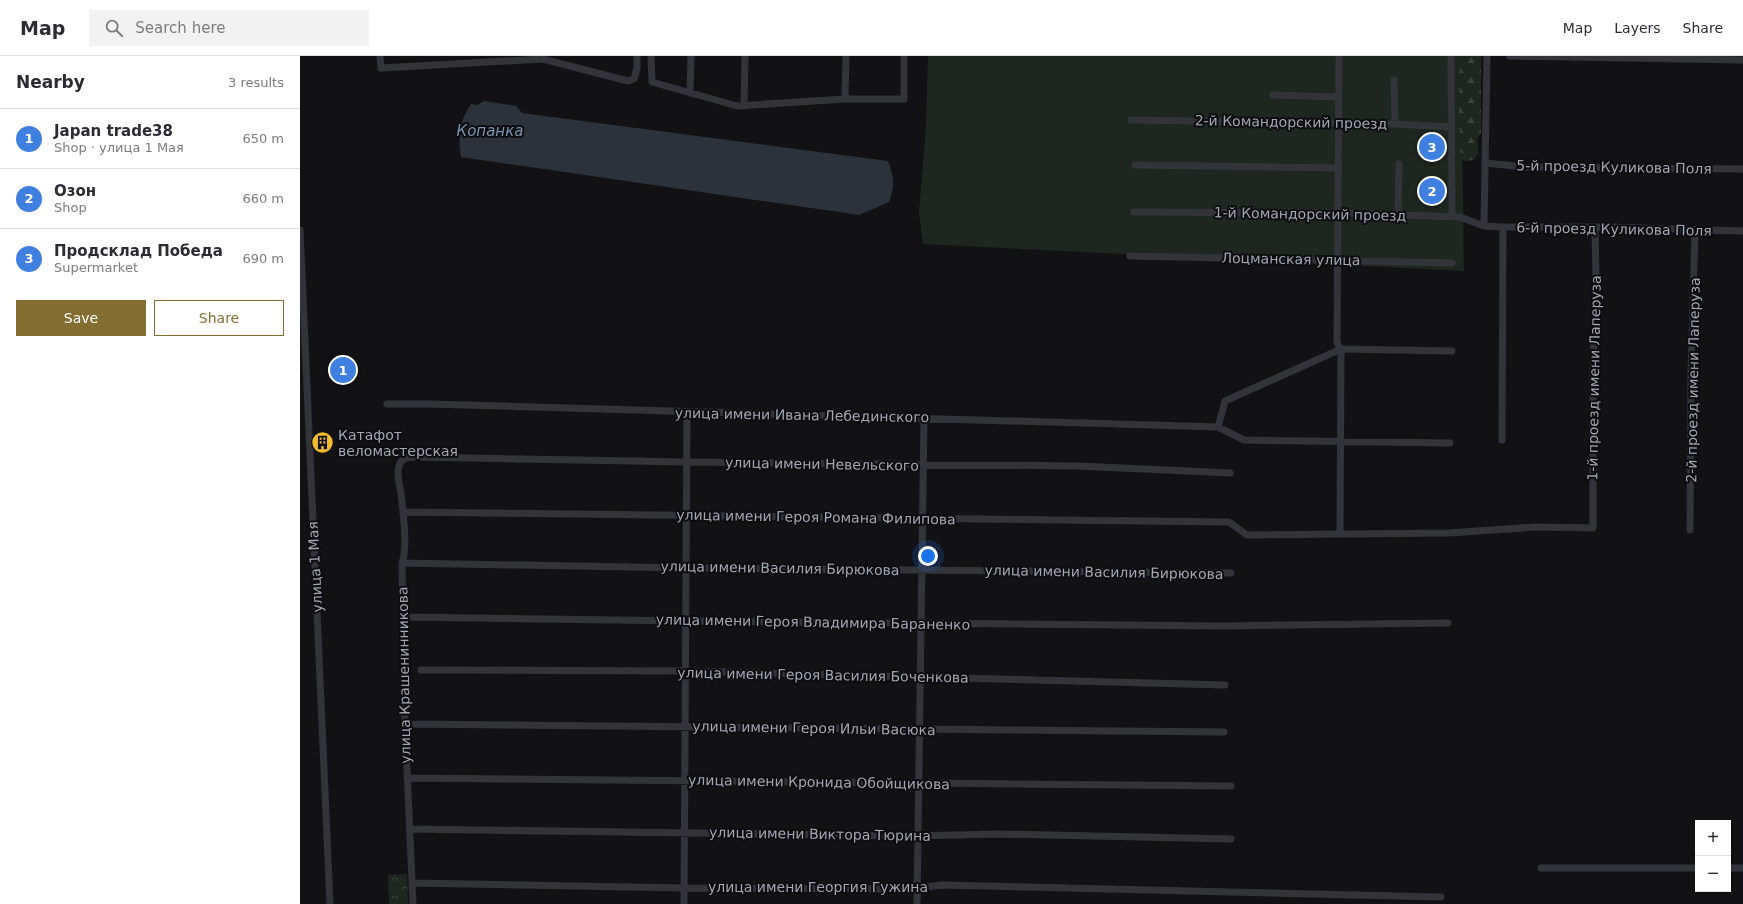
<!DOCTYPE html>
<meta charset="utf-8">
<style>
:root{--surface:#fff;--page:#f2f2f3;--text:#2b2b33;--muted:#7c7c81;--line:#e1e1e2;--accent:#846d30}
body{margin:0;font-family:"DejaVu Sans",sans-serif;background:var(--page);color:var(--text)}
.controls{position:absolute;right:12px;bottom:12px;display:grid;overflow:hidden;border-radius:0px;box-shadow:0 1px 3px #0004}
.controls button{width:36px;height:36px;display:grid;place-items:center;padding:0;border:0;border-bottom:1px solid var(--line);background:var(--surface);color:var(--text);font:20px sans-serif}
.you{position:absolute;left:628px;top:500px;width:14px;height:14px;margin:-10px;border:3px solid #fff;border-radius:50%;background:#1a73e8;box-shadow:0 0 0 6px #1a73e833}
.badge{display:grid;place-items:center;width:26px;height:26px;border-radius:50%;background:var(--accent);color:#fff;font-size:13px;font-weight:700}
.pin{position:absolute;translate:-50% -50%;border:2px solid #fff;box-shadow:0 1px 4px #0006}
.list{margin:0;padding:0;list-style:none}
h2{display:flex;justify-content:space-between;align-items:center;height:52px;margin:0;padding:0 16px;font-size:17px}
h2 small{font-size:13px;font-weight:400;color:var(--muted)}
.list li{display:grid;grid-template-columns:26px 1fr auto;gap:12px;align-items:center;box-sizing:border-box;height:60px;padding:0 16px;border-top:1px solid var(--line)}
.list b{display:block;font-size:15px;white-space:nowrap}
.list p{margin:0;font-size:13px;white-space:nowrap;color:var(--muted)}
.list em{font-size:13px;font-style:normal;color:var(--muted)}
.actions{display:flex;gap:8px;padding:12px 16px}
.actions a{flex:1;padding:9px 0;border:1px solid var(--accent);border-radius:0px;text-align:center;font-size:14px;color:var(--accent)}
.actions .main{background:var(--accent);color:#fff}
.icon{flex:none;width:22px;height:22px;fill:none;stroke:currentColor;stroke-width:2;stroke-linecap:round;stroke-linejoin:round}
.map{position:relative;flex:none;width:1443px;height:848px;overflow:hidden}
header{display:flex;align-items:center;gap:24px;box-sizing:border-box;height:56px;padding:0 20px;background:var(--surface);border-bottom:1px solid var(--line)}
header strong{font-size:19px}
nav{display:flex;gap:22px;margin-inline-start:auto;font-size:14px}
.search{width:280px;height:36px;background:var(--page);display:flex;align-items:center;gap:10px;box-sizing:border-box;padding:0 14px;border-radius:0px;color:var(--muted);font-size:15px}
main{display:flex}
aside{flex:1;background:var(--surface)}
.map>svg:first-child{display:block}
</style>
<header>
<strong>Map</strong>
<div class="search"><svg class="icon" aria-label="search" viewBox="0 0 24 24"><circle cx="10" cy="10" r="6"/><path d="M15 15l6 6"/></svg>Search here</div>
<nav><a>Map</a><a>Layers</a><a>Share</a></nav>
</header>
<main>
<aside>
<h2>Nearby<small>3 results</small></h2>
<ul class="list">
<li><span class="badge" style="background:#3f7fe0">1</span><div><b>Japan trade38</b><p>Shop · улица 1 Мая</p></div><em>650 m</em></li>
<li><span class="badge" style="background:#3f7fe0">2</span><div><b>Озон</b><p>Shop</p></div><em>660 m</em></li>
<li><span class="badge" style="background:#3f7fe0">3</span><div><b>Продсклад Победа</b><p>Supermarket</p></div><em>690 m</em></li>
</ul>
<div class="actions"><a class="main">Save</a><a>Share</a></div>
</aside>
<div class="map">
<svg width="1443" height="848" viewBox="0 0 1443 848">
<defs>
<pattern id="forest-firs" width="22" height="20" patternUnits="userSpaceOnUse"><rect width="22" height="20" fill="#1e2620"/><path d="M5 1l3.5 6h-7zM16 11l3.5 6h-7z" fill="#3c433e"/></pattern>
<pattern id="park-crowns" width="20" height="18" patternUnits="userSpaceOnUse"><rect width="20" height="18" fill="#1e2620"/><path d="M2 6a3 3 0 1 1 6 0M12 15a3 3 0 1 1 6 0" fill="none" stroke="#3c433e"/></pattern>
</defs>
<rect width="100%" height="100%" fill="#121214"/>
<path fill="#1e2620" d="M 628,0 L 1161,0 L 1164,215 L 623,188 L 619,156 L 626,71 Z"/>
<path fill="url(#forest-firs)" d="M 1160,0 L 1181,0 L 1181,77 L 1177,83 L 1179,96 L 1174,104 L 1165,105 L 1161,102 L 1159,48 Z"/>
<path fill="url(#park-crowns)" d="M 107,818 L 108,848 L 89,848 L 88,819 Z"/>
<path fill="#2b3239" d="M 184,45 L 216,50 L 222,57 L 588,105 C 594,120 595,131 589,146 L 559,159 L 161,101 C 158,80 159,66 171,48 L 177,49 Z"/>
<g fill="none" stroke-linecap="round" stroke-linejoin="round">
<path stroke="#333439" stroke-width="7" d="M 80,0 L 81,12 L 243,3 L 328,25 L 334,23 L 337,12 L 337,0
M 351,0 L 352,26 L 437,50 L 545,43 L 604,43 L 604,0
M 1039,0 L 1037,287 L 1041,293 L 1040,478
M 1151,0 L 1152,160
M 1210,0 L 1443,4
M 1094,24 L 1095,68
M 390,37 L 391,0
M 973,39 L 1039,41
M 545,43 L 546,0
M 444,50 L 445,0
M 831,64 L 1095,68 L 1151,71
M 1185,107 L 1225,111 L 1443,113
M 835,109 L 1038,112
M 834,156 L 1038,157 L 1160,161 L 1184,170 L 1203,171 L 1308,171 L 1443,175
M 1098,159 L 1099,108
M 1184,170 L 1187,0
M 0,174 L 30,848
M 830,200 L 1152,207
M 87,348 L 129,348 L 918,371 L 944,384 L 1150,387
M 918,371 L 925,345 L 1041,293 L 1152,295
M 1202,384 L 1203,171
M 103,456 L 929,466 L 947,479 L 1149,477 L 1235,471 L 1293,472 L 1293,315 L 1296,222 L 1295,172
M 1390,474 L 1391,318 L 1395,174
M 102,507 L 386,512 L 931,517
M 103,561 L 386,565 L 923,570 L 1148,567
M 121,614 L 386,615 L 925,629
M 105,668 L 924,676
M 107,722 L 931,730
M 110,773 L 609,780 L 699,778 L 931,783
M 1241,812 L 1398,812
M 1428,812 L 1443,812
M 112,827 L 384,832 L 610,833 L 642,829 L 1141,841
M 113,848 L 105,668 L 102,507 C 108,490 103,457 101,438 C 100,430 96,419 99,410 C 101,403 107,401 113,401 L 386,406 L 778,410 L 930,417
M 384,848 L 387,356
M 617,848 L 624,362"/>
</g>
<defs>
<symbol id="building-disc" viewBox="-11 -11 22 22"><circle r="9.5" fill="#f1bd2d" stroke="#0d0d0f"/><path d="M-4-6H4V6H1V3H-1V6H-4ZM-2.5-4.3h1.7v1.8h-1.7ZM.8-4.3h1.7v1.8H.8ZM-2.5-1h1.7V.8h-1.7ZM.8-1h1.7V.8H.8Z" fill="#111"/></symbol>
</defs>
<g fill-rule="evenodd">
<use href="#building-disc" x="10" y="374" width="25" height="25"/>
</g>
<g text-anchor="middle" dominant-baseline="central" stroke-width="4" stroke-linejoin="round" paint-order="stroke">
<g font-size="14" fill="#a3a7b4" stroke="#0d0d0f">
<text transform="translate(991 66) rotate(1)">2-й Командорский проезд</text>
<text transform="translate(1314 111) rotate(1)">5-й проезд Куликова Поля</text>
<text transform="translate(1010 158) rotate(1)">1-й Командорский проезд</text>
<text transform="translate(1314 173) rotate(1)">6-й проезд Куликова Поля</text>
<text transform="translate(991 203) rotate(1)">Лоцманская улица</text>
<text transform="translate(1294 322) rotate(-89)">1-й проезд имени Лаперуза</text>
<text transform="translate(1393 324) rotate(-89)">2-й проезд имени Лаперуза</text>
<text transform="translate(502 359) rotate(1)">улица имени Ивана Лебединского</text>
<text transform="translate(522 408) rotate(1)">улица имени Невельского</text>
<text transform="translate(516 461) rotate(1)">улица имени Героя Романа Филипова</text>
<text transform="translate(15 511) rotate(-93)">улица 1 Мая</text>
<text transform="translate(480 512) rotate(1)">улица имени Василия Бирюкова</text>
<text transform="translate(804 516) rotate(1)">улица имени Василия Бирюкова</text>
<text transform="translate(513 566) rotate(1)">улица имени Героя Владимира Бараненко</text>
<text transform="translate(104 619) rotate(-91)">улица Крашенинникова</text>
<text transform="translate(523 619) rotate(1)">улица имени Героя Василия Боченкова</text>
<text transform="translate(514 672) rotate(1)">улица имени Героя Ильи Васюка</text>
<text transform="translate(519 726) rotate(1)">улица имени Кронида Обойщикова</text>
<text transform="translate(520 778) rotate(1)">улица имени Виктора Тюрина</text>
<text x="518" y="831">улица имени Георгия Гужина</text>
</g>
<g font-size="14" fill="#a3a7b4" stroke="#0d0d0f" text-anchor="start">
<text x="38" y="379">Катафот<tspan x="38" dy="16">веломастерская</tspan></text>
</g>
<g font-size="15" font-style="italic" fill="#7a93b0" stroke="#0d0d0f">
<text x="190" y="75">Копанка</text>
</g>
</g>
</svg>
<div class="controls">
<button>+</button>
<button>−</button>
</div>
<div class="you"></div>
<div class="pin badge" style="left:43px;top:314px;background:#3f7fe0">1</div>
<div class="pin badge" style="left:1132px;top:135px;background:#3f7fe0">2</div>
<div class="pin badge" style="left:1132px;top:91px;background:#3f7fe0">3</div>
</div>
</main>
